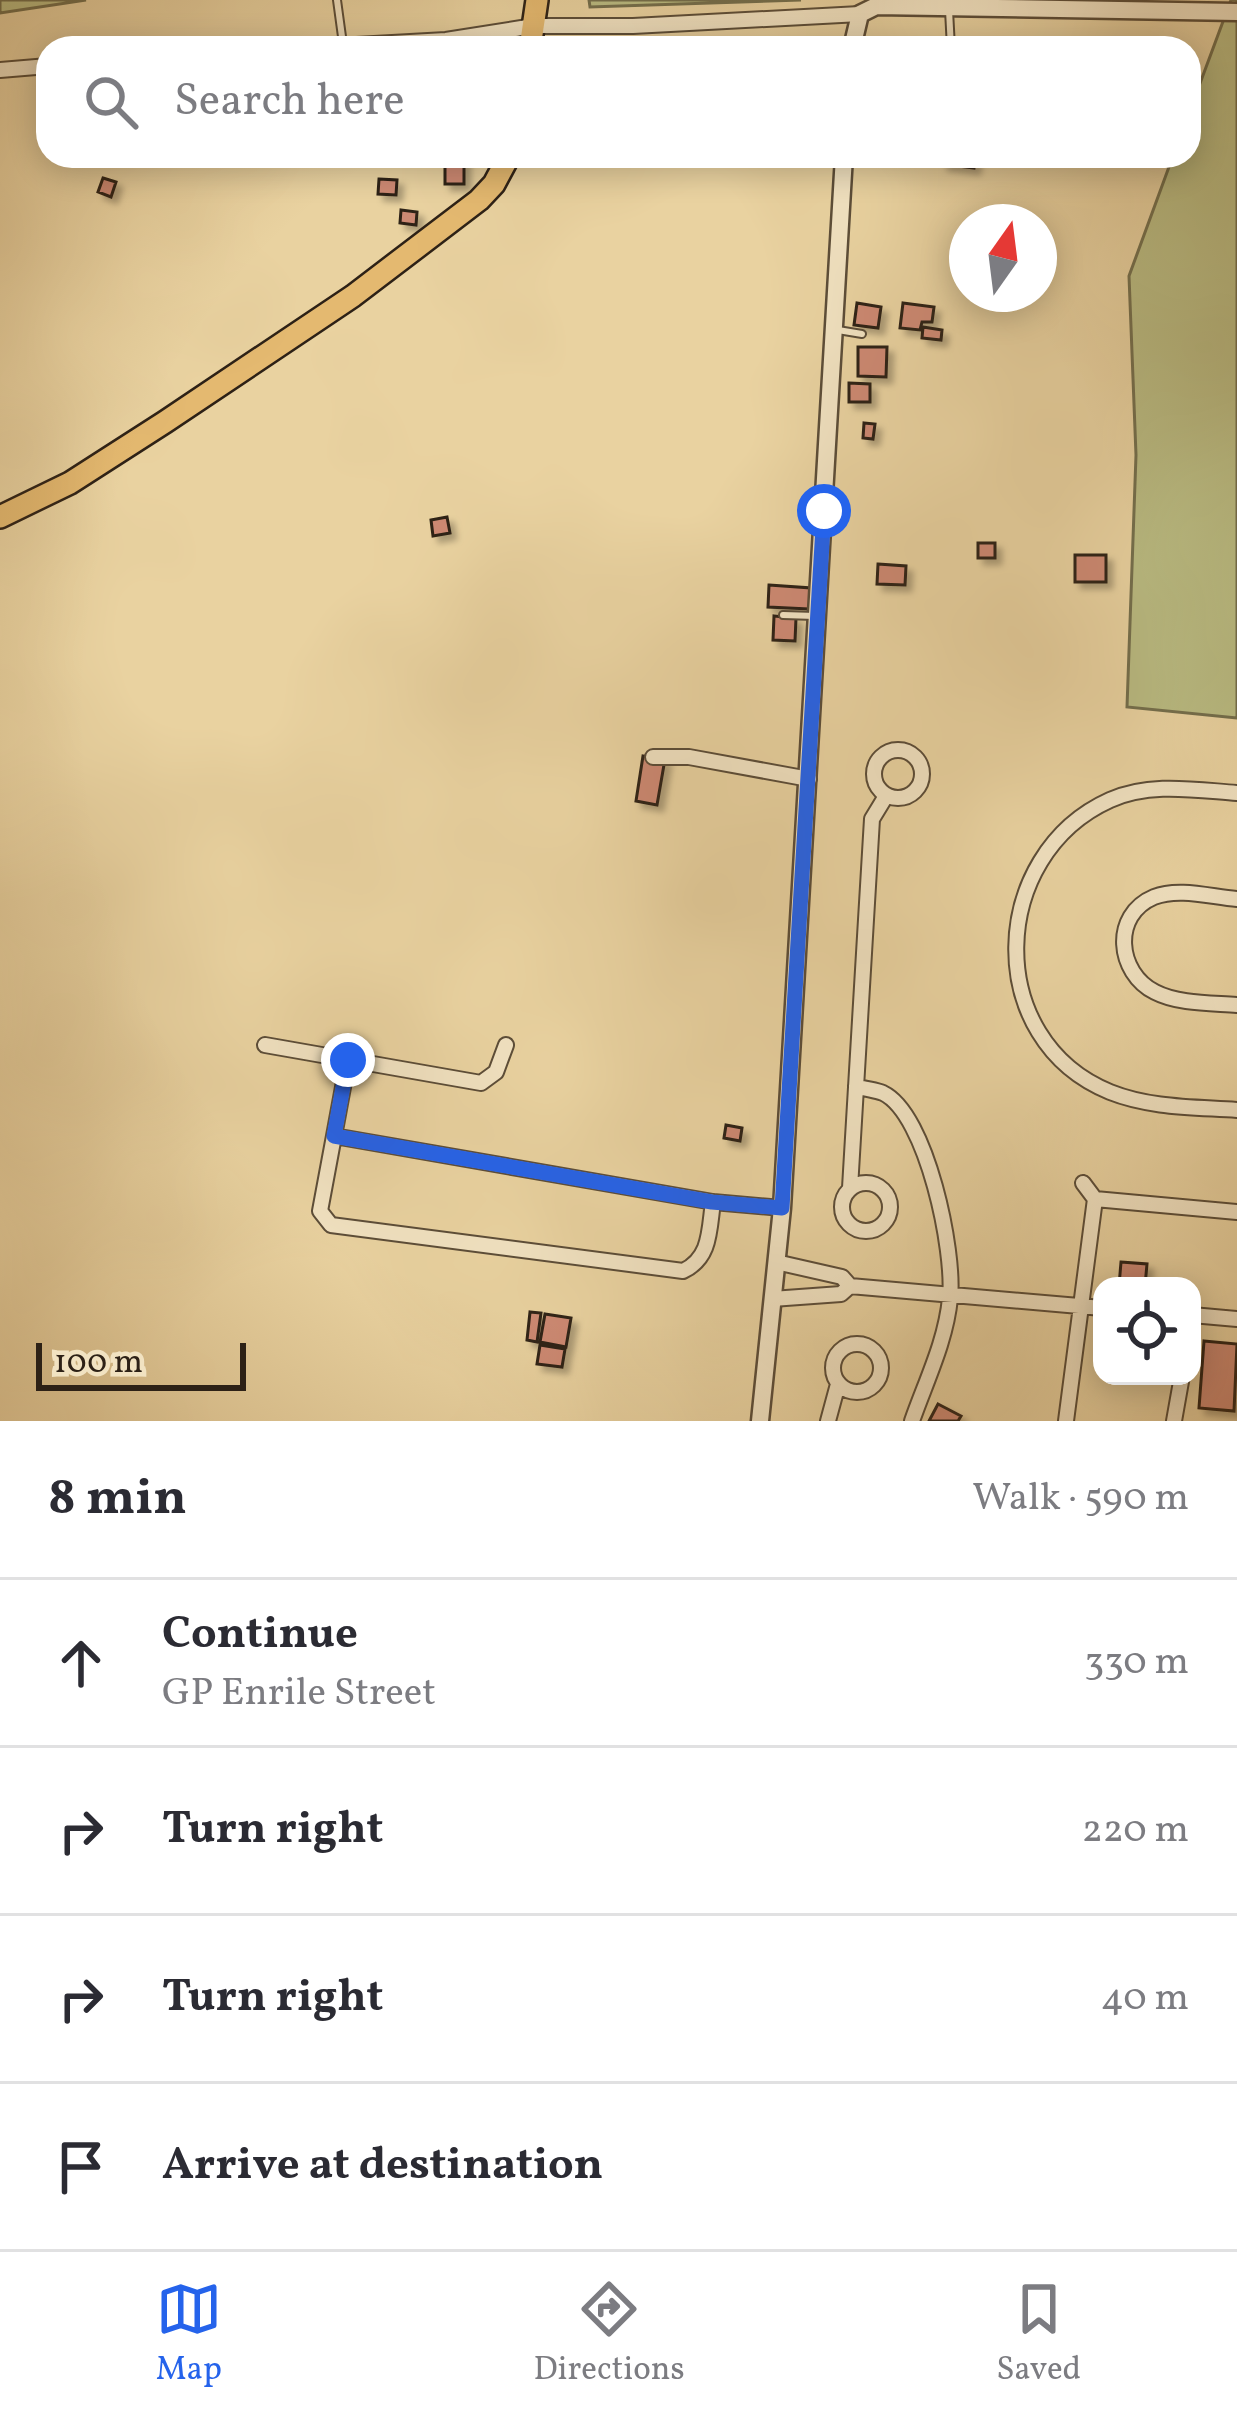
<!DOCTYPE html>
<meta charset="utf-8">
<style>
:root{--surface:#fff;--page:#f7f7f7;--text:#2b2b33;--muted:#7c7c81;--line:#e1e1e2;--accent:#2563eb}
body{margin:0;font-family:Vollkorn,serif;background:var(--page);color:var(--text)}
.controls{position:absolute;right:36px;bottom:36px;display:grid;overflow:hidden;border-radius:24px;box-shadow:0 6px 30px #0003}
.controls button{width:108px;height:108px;display:grid;place-items:center;padding:0;border:0;border-bottom:3px solid var(--line);background:var(--surface);color:var(--text);font:60px sans-serif}
.compass{position:absolute;left:949px;top:204px;width:108px;height:108px;border-radius:50%;background:var(--surface);box-shadow:0 6px 30px #0003;rotate:14deg}
.scale{position:absolute;left:36px;bottom:30px;width:210px;box-sizing:border-box;padding-left:12px;border:6px solid #2d2116;border-top:0;font-size:33px;line-height:42px;white-space:nowrap;color:#2d2116;-webkit-text-stroke:9px #f1e2c1;paint-order:stroke}
.stop{position:absolute;width:36px;height:36px;margin:-27px;border:9px solid #2563eb;border-radius:50%;background:#fff}
.stop.end{background:#2563eb;border-color:#fff;box-shadow:0 3px 12px #0008}
.list{margin:0;padding:0;list-style:none}
h2{display:flex;justify-content:space-between;align-items:center;height:156px;margin:0;padding:0 48px;font-size:51px}
h2 small{font-size:39px;font-weight:400;color:var(--muted)}
.list li{display:grid;grid-template-columns:78px 1fr auto;gap:36px;align-items:center;box-sizing:border-box;height:168px;padding:0 48px;border-top:3px solid var(--line)}
.list b{display:block;font-size:45px;white-space:nowrap}
.list p{margin:0;font-size:39px;white-space:nowrap;color:var(--muted)}
.list em{font-size:39px;font-style:normal;color:var(--muted)}
.icon{flex:none;width:66px;height:66px;fill:none;stroke:currentColor;stroke-width:2;stroke-linecap:round;stroke-linejoin:round}
.map{position:relative;flex:none;width:1237px;height:1421px;overflow:hidden}
.search{position:absolute;background:var(--surface);box-shadow:0 6px 30px #0003;left:36px;right:36px;top:36px;height:132px;display:flex;align-items:center;gap:30px;box-sizing:border-box;padding:0 42px;border-radius:36px;color:var(--muted);font-size:45px}
.sheet{height:828px;background:var(--surface)}
nav{display:flex;justify-content:space-around;align-items:center;box-sizing:border-box;height:168px;border-top:3px solid var(--line);background:var(--surface);font-size:33px;color:var(--muted)}
nav a{display:grid;justify-items:center;gap:6px}
nav .on{color:var(--accent)}
.map>svg:first-child{display:block}
</style>
<div class="map">
<svg width="1237" height="1421" viewBox="0 0 1237 1421">
<defs>
<filter id="shadow"><feDropShadow dx="6" dy="6" stdDeviation="3" flood-color="#0004"/></filter>
</defs>
<rect width="100%" height="100%" fill="#e9d2a0"/>
<filter id="stains"><feTurbulence type="fractalNoise" baseFrequency=".00167" numOctaves="4"/><feColorMatrix values="0 0 0 0 .2 0 0 0 0 .09 0 0 0 0 .02 0 0 0 .5 -.17"/></filter>
<radialGradient id="worn" r=".72"><stop offset=".6" stop-color="#630" stop-opacity="0"/><stop offset="1" stop-color="#630" stop-opacity=".3"/></radialGradient>
<path fill="#b9bb82" stroke="#736e4c" stroke-width="3" d="M 0,0 L 86,0 L 0,13 Z
M 589,0 L 801,0 L 590,7 Z
M 1231,0 L 1237,0 L 1237,718 L 1127,707 L 1136,455 L 1129,276 L 1173,156 L 1189,156 L 1189,113 Z"/>
<path fill="#cd8973" stroke="#2d2116" stroke-width="3" filter="url(#shadow)" d="M 445,156 L 464,156 L 464,184 L 445,184 Z
M 943,156 L 975,156 L 974,168 L 942,164 Z
M 103,178 L 116,182 L 111,197 L 98,192 Z
M 379,179 L 397,180 L 396,195 L 378,194 Z
M 401,210 L 417,212 L 416,225 L 400,223 Z
M 857,303 L 881,307 L 878,328 L 854,325 Z
M 903,303 L 934,307 L 932,322 L 922,322 L 920,330 L 900,328 Z
M 923,327 L 942,330 L 941,340 L 922,338 Z
M 858,347 L 887,347 L 886,377 L 858,376 Z
M 849,383 L 870,384 L 870,402 L 849,402 Z
M 864,423 L 875,424 L 873,439 L 863,438 Z
M 447,517 L 450,533 L 433,536 L 431,520 Z
M 978,543 L 995,543 L 995,558 L 978,558 Z
M 1075,555 L 1106,555 L 1106,582 L 1075,582 Z
M 878,564 L 906,566 L 905,585 L 877,584 Z
M 769,585 L 811,588 L 809,609 L 768,607 Z
M 774,616 L 796,618 L 795,641 L 773,640 Z
M 643,756 L 665,759 L 657,805 L 636,801 Z
M 726,1125 L 742,1128 L 740,1141 L 724,1138 Z
M 1121,1262 L 1147,1264 L 1145,1286 L 1119,1286 Z
M 530,1312 L 541,1313 L 537,1342 L 527,1340 Z
M 545,1314 L 571,1318 L 566,1347 L 540,1342 Z
M 1204,1341 L 1237,1344 L 1234,1411 L 1199,1408 Z
M 540,1345 L 565,1349 L 562,1367 L 537,1364 Z
M 938,1404 L 961,1416 L 958,1421 L 929,1421 Z"/>
<g fill="none" stroke-linecap="round" stroke-linejoin="round">
<defs>
<path id="service" d="M 337,0 L 343,44
M 949,10 L 951,48
M 838,330 L 862,334
M 783,615 L 815,616"/>
<path id="minor" d="M 302,48 L 446,40 L 534,26 L 633,26 L 860,14
M 0,70 L 48,66
M874 774a24 24 0 1 1 48 0a24 24 0 1 1-48 0Z
M 653,757 L 689,757 L 809,779
M 1237,793 C 1195,790 1150,782 1110,800 C 988,855 982,1040 1110,1092 C 1150,1108 1194,1107 1237,1110
M 1237,899 C 1211,897 1179,887 1154,897 C 1111,915 1117,973 1155,992 C 1178,1004 1211,1003 1237,1005
M 265,1045 L 481,1083 L 496,1072 L 506,1045
M 856,1086 C 864,1089 876,1090 883,1093 C 927,1114 955,1252 950,1298 C 946,1341 926,1381 912,1421
M 334,1136 L 348,1060
M842 1207a24 24 0 1 1 48 0a24 24 0 1 1-48 0Z
M 850,1188 L 872,819 L 886,796
M 1095,1199 L 1237,1212
M 713,1202 C 709,1230 711,1258 683,1271 L 331,1225 L 320,1211 L 334,1136 L 713,1202 L 782,1208
M 776,1262 L 842,1277 L 850,1286 L 1102,1308
M 772,1299 L 841,1294 L 850,1286
M 1192,1315 L 1237,1319
M833 1368a24 24 0 1 1 48 0a24 24 0 1 1-48 0Z
M 828,1421 L 838,1384
M 1066,1421 L 1095,1199 L 1083,1183
M 1174,1421 L 1182,1376"/>
<path id="tertiary" d="M 852,48 L 860,14 L 876,6 L 1237,12
M 760,1421 L 782,1208 L 844,156"/>
<path id="primary" d="M 530,48 L 537,0
M 0,517 L 70,483 L 165,422 L 353,296 L 479,200 L 494,184 L 509,156"/>
</defs>
<use href="#service" stroke="#5c4d38" stroke-width="10"/>
<use href="#minor" stroke="#5c4d38" stroke-width="18"/>
<use href="#tertiary" stroke="#5c4d38" stroke-width="21"/>
<use href="#primary" stroke="#2d2116" stroke-width="26"/>
<use href="#service" stroke="#f1e2c1" stroke-width="6"/>
<use href="#minor" stroke="#f1e2c1" stroke-width="14"/>
<use href="#tertiary" stroke="#f1e2c1" stroke-width="16"/>
<use href="#primary" stroke="#e4b970" stroke-width="21"/>
</g>
<g fill="none" stroke-linecap="round" stroke-linejoin="round">
<path stroke="#2563eb" stroke-width="15" d="M 348,1060 L 334,1136 L 712,1202 L 782,1208 L 824,511"/>
</g>
<rect width="100%" height="100%" filter="url(#stains)"/>
<rect width="100%" height="100%" fill="url(#worn)"/>
</svg>
<div class="controls">
<button><svg class="icon" aria-label="locate" viewBox="0 0 24 24"><circle cx="12" cy="12" r="6"/><path d="M12 2v4M12 18v4M2 12h4M18 12h4"/></svg></button>
</div>
<svg class="compass" viewBox="-18 -18 36 36"><path d="M0-13l5 13h-10z" fill="#e53935"/><path d="M0 13l5-13h-10z" fill="#7c7c81"/></svg>
<div class="scale">100 m</div>
<div class="stop" style="left:824px;top:511px"></div>
<div class="stop end" style="left:348px;top:1060px"></div>
<div class="search"><svg class="icon" aria-label="search" viewBox="0 0 24 24"><circle cx="10" cy="10" r="6"/><path d="M15 15l6 6"/></svg>Search here</div>
</div>
<section class="sheet">
<h2>8 min<small>Walk · 590 m</small></h2>
<ul class="list">
<li><svg class="icon" aria-label="ahead" viewBox="0 0 24 24"><path d="M12 20V5M6 11l6-6 6 6"/></svg><div><b>Continue</b><p>GP Enrile Street</p></div><em>330 m</em></li>
<li><svg class="icon" aria-label="right" viewBox="0 0 24 24"><path d="M7 20v-9h11M14 6l5 5-5 5"/></svg><div><b>Turn right</b></div><em>220 m</em></li>
<li><svg class="icon" aria-label="right" viewBox="0 0 24 24"><path d="M7 20v-9h11M14 6l5 5-5 5"/></svg><div><b>Turn right</b></div><em>40 m</em></li>
<li><svg class="icon" aria-label="arrive" viewBox="0 0 24 24"><path d="M6 21V4h12l-3 4 3 4H6"/></svg><div><b>Arrive at destination</b></div></li>
</ul>
</section>
<nav>
<a class="on"><svg class="icon" aria-label="map" viewBox="0 0 24 24"><path d="M3 6l6-2 6 2 6-2v14l-6 2-6-2-6 2zM9 4v14M15 6v14"/></svg>Map</a>
<a><svg class="icon" aria-label="directions" viewBox="0 0 24 24"><path d="M12 3l9 9-9 9-9-9zM9 14v-3h6M13 9l2 2-2 2"/></svg>Directions</a>
<a><svg class="icon" aria-label="saved" viewBox="0 0 24 24"><path d="M7 4h10v16l-5-4-5 4z"/></svg>Saved</a>
</nav>
